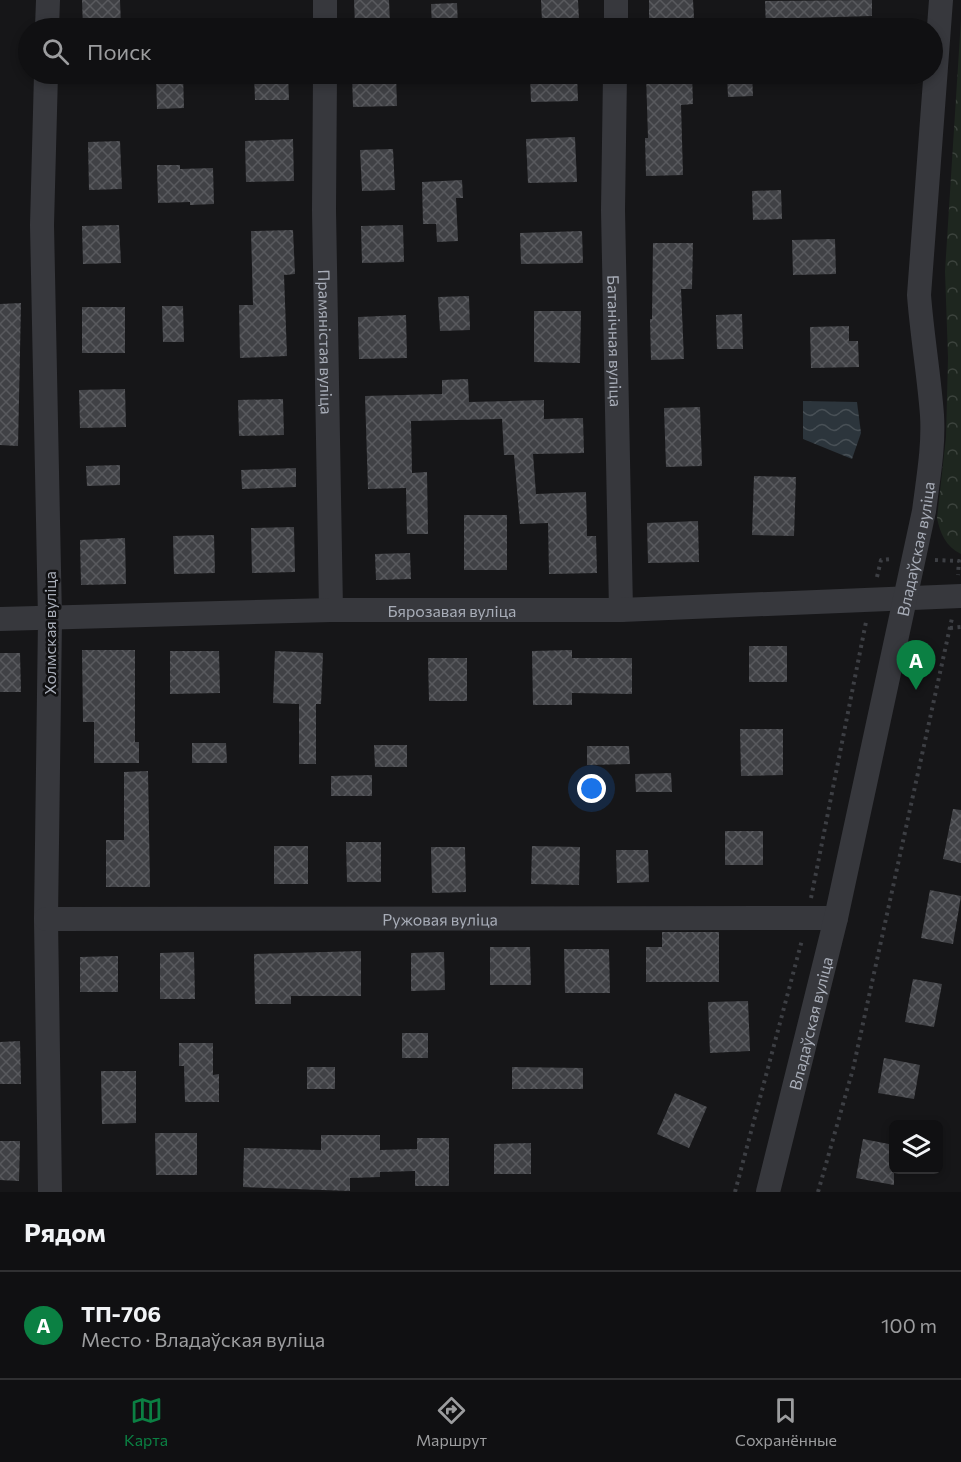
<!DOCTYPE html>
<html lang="ru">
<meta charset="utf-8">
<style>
:root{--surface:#101012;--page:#19191b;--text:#f1f3f6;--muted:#9c9d9f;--line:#303032;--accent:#0b8043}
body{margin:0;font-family:Commissioner,sans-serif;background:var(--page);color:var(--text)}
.controls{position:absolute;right:18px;bottom:18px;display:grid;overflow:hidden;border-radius:9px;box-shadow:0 3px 9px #0003}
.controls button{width:54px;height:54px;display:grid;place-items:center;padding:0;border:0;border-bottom:2px solid var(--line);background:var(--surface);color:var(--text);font:30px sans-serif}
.you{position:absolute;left:592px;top:789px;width:21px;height:21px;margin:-15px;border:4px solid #fff;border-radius:50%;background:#1a73e8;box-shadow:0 0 0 9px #1a73e833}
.badge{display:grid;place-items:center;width:39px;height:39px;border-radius:50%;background:var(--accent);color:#fff;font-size:20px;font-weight:700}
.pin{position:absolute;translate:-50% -50px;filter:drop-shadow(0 2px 3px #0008)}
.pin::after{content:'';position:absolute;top:32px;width:21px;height:18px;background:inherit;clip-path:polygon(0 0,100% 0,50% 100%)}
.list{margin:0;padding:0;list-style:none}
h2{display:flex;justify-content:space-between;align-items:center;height:78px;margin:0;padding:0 24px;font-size:26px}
h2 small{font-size:20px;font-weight:400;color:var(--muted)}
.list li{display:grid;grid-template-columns:39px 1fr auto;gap:18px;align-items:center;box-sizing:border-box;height:108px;padding:0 24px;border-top:2px solid var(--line)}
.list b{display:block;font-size:22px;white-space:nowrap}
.list p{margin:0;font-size:20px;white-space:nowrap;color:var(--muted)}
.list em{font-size:20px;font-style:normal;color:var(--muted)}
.icon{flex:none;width:33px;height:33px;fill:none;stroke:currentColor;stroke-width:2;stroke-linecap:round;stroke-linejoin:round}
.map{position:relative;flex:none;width:961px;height:1192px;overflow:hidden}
.search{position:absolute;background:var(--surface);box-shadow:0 3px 9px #0003;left:18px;right:18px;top:18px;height:66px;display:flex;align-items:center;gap:15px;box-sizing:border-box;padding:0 21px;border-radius:33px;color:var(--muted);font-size:22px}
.sheet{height:186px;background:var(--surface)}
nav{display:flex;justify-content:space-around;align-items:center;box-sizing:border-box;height:84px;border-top:2px solid var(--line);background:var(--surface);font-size:16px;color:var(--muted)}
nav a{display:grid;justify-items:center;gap:3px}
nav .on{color:var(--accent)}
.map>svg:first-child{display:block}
</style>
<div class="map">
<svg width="961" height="1192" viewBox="0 0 961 1192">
<defs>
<pattern id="park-crowns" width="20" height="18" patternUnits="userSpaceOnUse" patternTransform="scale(1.5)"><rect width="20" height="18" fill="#1e261f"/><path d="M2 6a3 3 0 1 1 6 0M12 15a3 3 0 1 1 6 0" fill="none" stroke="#3c433d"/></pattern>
<pattern id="water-waves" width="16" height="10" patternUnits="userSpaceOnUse" patternTransform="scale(1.5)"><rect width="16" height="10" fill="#2c353c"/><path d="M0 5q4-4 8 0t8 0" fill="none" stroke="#485056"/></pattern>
<pattern id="building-cross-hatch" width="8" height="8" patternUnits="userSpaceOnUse" patternTransform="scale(1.5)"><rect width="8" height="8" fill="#404145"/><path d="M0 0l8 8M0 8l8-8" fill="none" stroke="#595a5e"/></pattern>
</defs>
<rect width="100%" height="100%" fill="#161618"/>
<path fill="url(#park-crowns)" d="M 961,19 L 961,554 C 946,547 940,533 937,518 L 946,437 L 948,358 L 945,271 Z"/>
<path fill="url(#water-waves)" d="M 803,401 L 857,402 L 861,433 L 852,459 L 803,439 Z"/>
<path fill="url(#building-cross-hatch)" d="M 82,0 L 120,0 L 121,27 L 83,28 Z
M 354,0 L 389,0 L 390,25 L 355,26 Z
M 541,0 L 578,0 L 579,20 L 542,21 Z
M 649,0 L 693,0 L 694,18 L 649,19 Z
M 872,0 L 872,16 L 803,18 L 804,28 L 766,28 L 765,1 Z
M 457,3 L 458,28 L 432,28 L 431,4 Z
M 156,74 L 183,74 L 184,108 L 157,109 Z
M 254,74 L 288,74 L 289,100 L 255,100 Z
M 352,74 L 396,74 L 397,106 L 353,107 Z
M 530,74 L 577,74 L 578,101 L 531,102 Z
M 646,74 L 692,74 L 693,104 L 681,105 L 683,175 L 646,176 L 645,138 L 648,138 Z
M 727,74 L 752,74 L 753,96 L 728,97 Z
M 575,137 L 577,182 L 528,183 L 526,139 Z
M 293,139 L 294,181 L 246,182 L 245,141 Z
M 120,141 L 122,189 L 89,190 L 88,142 Z
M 393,149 L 395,190 L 362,191 L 360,150 Z
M 157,165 L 180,165 L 180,169 L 213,168 L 214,204 L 190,205 L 190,202 L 158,203 Z
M 462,180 L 463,198 L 456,198 L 458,241 L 437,242 L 436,224 L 423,224 L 422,182 Z
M 781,190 L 782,219 L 753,220 L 752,191 Z
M 119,225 L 121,263 L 83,264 L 82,226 Z
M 403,225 L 404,262 L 362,263 L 361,226 Z
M 293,230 L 295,274 L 284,275 L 287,356 L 240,358 L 239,305 L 253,305 L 251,231 Z
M 582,231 L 583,263 L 521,264 L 520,233 Z
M 835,239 L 836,274 L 793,275 L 792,240 Z
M 653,243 L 693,243 L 692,289 L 681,289 L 684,359 L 651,360 L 650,319 L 652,319 Z
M 469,296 L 470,330 L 440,331 L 438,297 Z
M 21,303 L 18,446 L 0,445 L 0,304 Z
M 162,306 L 183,306 L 184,342 L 163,342 Z
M 82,307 L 125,307 L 125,353 L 82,353 Z
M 534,311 L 581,311 L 580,363 L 534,362 Z
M 742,314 L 743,349 L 717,349 L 716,315 Z
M 406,315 L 407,358 L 359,359 L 358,317 Z
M 849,326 L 849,341 L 858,341 L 859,367 L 811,368 L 810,327 Z
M 468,379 L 469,402 L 544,400 L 544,419 L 583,418 L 584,453 L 533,454 L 536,494 L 586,492 L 587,536 L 596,536 L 597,573 L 549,574 L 548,523 L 520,524 L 514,455 L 504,455 L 502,419 L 411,421 L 412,473 L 427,472 L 428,534 L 407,534 L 406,488 L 368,489 L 365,396 L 442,394 L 442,380 Z
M 125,389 L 126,427 L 80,428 L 79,390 Z
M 283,399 L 284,435 L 239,436 L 238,400 Z
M 700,407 L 702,466 L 666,467 L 664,408 Z
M 120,465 L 120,485 L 87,486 L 86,466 Z
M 296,468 L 296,487 L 242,489 L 241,470 Z
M 754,476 L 796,477 L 794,536 L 752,535 Z
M 464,515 L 507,515 L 507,570 L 464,570 Z
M 698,521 L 699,562 L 648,563 L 647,523 Z
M 294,527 L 295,572 L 252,573 L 251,528 Z
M 214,535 L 215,573 L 174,574 L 173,536 Z
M 125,538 L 126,584 L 81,585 L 80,540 Z
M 410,553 L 411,579 L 376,580 L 375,554 Z
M 749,646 L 787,646 L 787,682 L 749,682 Z
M 82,650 L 135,650 L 135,742 L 139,742 L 139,763 L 94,763 L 94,722 L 83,722 Z
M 572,650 L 572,658 L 632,658 L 632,694 L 572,693 L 572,705 L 533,705 L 532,651 Z
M 170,651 L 219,651 L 220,693 L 170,694 Z
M 275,651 L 323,653 L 321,704 L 316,704 L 316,764 L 299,764 L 299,704 L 273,703 Z
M 0,653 L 20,653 L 21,692 L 0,692 Z
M 428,658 L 467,658 L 467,701 L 429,701 Z
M 740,729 L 783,729 L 783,775 L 741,776 Z
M 192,743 L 226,743 L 227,763 L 192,763 Z
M 374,745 L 407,745 L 407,767 L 375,767 Z
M 587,746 L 629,746 L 630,764 L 587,765 Z
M 148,771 L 150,887 L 106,887 L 106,840 L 124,840 L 124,772 Z
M 671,773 L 672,792 L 636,792 L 635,774 Z
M 372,775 L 372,796 L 331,796 L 331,776 Z
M 953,809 L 961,810 L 961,863 L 943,859 Z
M 725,831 L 763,831 L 763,865 L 725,865 Z
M 346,842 L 381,842 L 381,882 L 347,882 Z
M 274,846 L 308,846 L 308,884 L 274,884 Z
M 532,846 L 580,847 L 579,885 L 531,884 Z
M 431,847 L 465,847 L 466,892 L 432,893 Z
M 616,850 L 648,850 L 649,882 L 617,883 Z
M 930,890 L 961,896 L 953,944 L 921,938 Z
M 662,932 L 719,932 L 719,982 L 646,982 L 646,947 L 662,947 Z
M 490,947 L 530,947 L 531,985 L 490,985 Z
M 564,949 L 609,949 L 610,993 L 565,993 Z
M 361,951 L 361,996 L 291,996 L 291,1004 L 255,1004 L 254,954 Z
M 194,952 L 195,999 L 160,999 L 160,953 Z
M 444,952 L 445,990 L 411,991 L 411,953 Z
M 118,956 L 118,992 L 80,992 L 80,957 Z
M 913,979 L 942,984 L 934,1027 L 905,1022 Z
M 748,1001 L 750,1051 L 710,1053 L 708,1002 Z
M 402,1033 L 428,1033 L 428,1058 L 402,1058 Z
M 20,1041 L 21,1084 L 0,1084 L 0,1042 Z
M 179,1043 L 213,1043 L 213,1075 L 219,1074 L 219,1102 L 185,1102 L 184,1066 L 179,1066 Z
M 884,1058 L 920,1065 L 914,1099 L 878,1093 Z
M 307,1067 L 335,1067 L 335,1089 L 307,1089 Z
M 512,1067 L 583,1068 L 583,1089 L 512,1089 Z
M 101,1071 L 136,1071 L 136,1123 L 102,1124 Z
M 675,1093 L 707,1107 L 689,1148 L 657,1134 Z
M 155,1133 L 197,1133 L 197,1175 L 156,1175 Z
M 321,1135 L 380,1135 L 380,1150 L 417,1149 L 417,1138 L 449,1138 L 449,1186 L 415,1186 L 415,1171 L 380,1172 L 380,1177 L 350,1178 L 350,1191 L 243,1187 L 244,1148 L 321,1150 Z
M 863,1139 L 894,1145 L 894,1185 L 856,1178 Z
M 0,1141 L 20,1141 L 19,1181 L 0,1180 Z
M 531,1143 L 531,1174 L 494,1174 L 494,1144 Z"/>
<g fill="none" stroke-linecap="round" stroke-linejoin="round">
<path stroke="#3d3f44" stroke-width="4" stroke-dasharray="3 4.5" stroke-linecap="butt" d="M 935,560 L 959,561 L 958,575
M 877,577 L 881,560 L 891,559
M 950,628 L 961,627
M 811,898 L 866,622
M 735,1192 L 802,940
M 818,1192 L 853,1069 L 952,618"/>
<g stroke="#37383d" stroke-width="24">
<path d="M 47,28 L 48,0"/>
<path d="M 325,28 L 325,0"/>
<path d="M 616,28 L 616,0"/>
<path d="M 46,74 L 42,225 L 50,619 L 46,919 L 50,1192"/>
<path id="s1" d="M 325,74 L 324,210 L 331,610"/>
<path id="s2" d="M 615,74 L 613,210 L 621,610"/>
<path id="s3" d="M 0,619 L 331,610 L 621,610 L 961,596"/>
<path id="s4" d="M 46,919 L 836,918"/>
<path id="s5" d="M 768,1192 L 836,918 L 924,511 C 928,479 934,447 932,415 C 929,375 922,335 919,295 L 941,0"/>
</g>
</g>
<g text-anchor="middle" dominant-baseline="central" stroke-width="5" stroke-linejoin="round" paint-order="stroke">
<g font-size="16" fill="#a8adb8" stroke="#111113">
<text stroke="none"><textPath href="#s1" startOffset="268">Прамяністая вуліца</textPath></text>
<text stroke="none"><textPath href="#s2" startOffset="267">Батанічная вуліца</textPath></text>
<text stroke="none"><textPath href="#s5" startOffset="660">Владаўская вуліца</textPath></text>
<text stroke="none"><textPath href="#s3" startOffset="452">Бярозавая вуліца</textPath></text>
<text transform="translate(49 633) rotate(-90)">Холмская вуліца</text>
<text stroke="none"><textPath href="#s4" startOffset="394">Ружовая вуліца</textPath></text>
<text stroke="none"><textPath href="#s5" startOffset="174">Владаўская вуліца</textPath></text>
</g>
</g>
</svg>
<div class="controls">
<button><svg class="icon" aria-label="layers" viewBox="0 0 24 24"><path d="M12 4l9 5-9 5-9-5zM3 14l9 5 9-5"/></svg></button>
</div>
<div class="you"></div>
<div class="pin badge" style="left:916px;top:690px">A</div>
<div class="search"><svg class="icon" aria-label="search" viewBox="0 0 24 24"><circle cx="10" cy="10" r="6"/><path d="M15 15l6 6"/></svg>Поиск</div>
</div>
<section class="sheet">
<h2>Рядом<small></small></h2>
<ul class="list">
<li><span class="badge">A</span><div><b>ТП-706</b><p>Место · Владаўская вуліца</p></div><em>100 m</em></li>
</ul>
</section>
<nav>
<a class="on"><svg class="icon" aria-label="map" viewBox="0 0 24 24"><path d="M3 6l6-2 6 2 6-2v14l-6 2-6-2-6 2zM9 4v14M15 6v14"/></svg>Карта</a>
<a><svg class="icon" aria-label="directions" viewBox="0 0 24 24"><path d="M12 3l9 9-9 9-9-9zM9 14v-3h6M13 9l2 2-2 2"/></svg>Маршрут</a>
<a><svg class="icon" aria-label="saved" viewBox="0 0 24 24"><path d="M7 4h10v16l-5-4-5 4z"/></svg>Сохранённые</a>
</nav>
